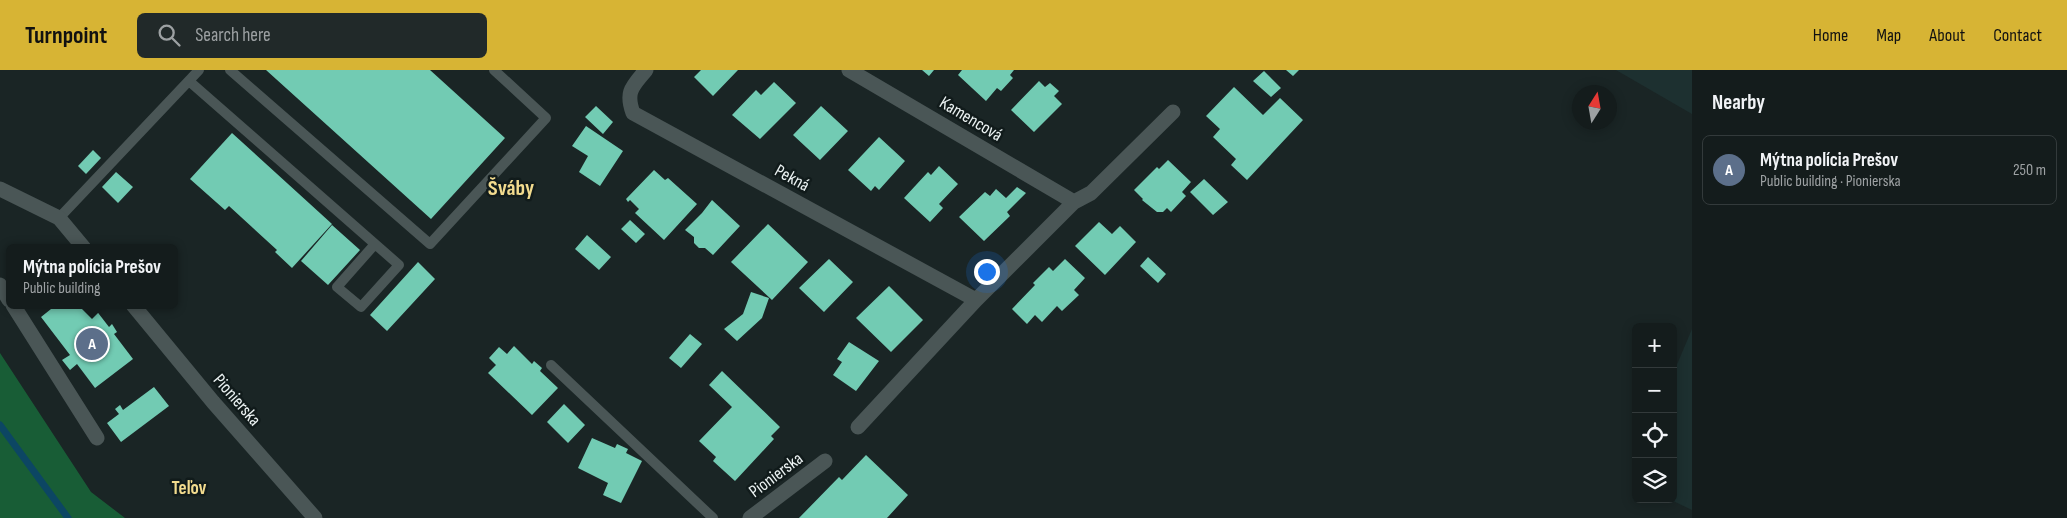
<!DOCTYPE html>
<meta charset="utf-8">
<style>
:root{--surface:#141c1c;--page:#212929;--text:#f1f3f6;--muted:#9da1a3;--line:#333a3b;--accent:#d7b434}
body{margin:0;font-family:"Sofia Sans Condensed",sans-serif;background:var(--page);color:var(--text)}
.controls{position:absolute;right:15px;bottom:15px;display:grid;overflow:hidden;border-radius:8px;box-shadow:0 2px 12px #0003}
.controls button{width:45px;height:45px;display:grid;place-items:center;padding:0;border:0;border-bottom:1px solid var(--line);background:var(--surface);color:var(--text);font:25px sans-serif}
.compass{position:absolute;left:1572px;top:15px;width:45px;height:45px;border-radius:50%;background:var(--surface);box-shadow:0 2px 12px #0003;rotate:11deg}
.you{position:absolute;left:986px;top:201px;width:18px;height:18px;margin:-12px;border:4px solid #fff;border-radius:50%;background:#1a73e8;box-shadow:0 0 0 8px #1a73e833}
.badge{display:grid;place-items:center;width:32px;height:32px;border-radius:50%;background:var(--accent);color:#fff;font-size:16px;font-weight:700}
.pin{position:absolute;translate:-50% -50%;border:2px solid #fff;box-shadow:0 1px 5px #0006}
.popup{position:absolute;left:6px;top:174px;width:172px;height:65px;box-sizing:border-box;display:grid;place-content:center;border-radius:8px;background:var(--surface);filter:drop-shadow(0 1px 4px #0005);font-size:16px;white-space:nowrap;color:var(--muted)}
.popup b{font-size:19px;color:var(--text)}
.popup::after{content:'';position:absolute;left:50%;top:100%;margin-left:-10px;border:10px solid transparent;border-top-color:var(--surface)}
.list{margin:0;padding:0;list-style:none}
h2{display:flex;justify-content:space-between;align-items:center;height:65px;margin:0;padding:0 20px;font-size:21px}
h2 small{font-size:16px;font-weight:400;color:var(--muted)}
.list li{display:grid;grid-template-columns:32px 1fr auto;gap:15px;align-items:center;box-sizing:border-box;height:70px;margin:0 10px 10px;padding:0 10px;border:1px solid var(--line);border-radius:8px}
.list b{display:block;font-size:19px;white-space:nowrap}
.list p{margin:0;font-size:16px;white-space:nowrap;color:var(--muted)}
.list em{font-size:16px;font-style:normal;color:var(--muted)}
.icon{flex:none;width:28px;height:28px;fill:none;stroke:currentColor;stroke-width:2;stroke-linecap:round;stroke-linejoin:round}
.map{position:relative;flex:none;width:1692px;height:448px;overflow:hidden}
header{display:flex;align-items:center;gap:30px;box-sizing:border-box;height:70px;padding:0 25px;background:var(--accent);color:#111}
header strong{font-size:24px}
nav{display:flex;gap:28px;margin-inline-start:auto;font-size:18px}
.search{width:350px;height:45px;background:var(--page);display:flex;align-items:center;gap:12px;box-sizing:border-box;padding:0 18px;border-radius:8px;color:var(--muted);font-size:19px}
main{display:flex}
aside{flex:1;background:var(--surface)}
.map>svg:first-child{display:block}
</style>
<header>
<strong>Turnpoint</strong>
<div class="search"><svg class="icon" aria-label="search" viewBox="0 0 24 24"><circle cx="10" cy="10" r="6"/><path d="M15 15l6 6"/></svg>Search here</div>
<nav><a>Home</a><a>Map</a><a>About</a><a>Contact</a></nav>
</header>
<main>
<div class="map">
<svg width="1692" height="448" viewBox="0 0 1692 448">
<rect width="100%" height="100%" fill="#1a2525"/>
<path fill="#1d3030" d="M 1616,0 L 1692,0 L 1692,44 Z
M 1692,259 L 1692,440 L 1669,429 L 1673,429 L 1673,304 Z"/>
<path fill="#185d36" d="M 0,283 L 91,422 L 125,448 L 0,448 Z"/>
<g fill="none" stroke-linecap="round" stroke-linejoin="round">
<path stroke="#0c4663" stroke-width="7" d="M 0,355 L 68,448"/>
</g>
<path fill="#72cbb3" d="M 266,0 L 430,0 L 505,68 L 431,149 Z
M 701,0 L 738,0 L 713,26 L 694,7 Z
M 922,0 L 934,0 L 929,6 Z
M 962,0 L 1014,0 L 1010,5 L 1013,8 L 1001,21 L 997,18 L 986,31 L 958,5 Z
M 1286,0 L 1299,0 L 1293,6 Z
M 1264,1 L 1281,18 L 1271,27 L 1253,11 Z
M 1039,11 L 1045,17 L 1050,13 L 1059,21 L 1054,26 L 1062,34 L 1034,62 L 1011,40 Z
M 774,12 L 796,33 L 760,69 L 732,45 L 756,20 L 761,25 Z
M 1234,17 L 1263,45 L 1280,28 L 1303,50 L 1247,110 L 1231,95 L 1236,89 L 1213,67 L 1220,59 L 1206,46 Z
M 596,36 L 613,52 L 603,64 L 585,47 Z
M 821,36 L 848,61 L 820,90 L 793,65 Z
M 586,56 L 623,81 L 600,116 L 579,102 L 588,86 L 572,76 Z
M 232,63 L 332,154 L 292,198 L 275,182 L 277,180 L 229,136 L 225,140 L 190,109 Z
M 879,67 L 905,91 L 879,120 L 875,116 L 871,121 L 848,100 Z
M 93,80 L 101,88 L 86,104 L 78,96 Z
M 1168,90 L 1191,112 L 1182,122 L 1186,126 L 1171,142 L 1167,138 L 1163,142 L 1157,142 L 1142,130 L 1143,129 L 1134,120 L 1157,97 L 1159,99 Z
M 939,96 L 958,114 L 939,134 L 943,138 L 930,152 L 904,128 L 928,102 L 931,105 Z
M 654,100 L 665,110 L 668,108 L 697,134 L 664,170 L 635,143 L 639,139 L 630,130 L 628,132 L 626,129 Z
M 116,102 L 133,117 L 118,133 L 102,117 Z
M 1204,109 L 1228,132 L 1213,145 L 1190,122 Z
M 1017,117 L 1026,123 L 1007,142 L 1010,146 L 984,171 L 959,147 L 985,122 L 990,126 L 996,119 L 1006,128 Z
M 712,130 L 740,156 L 713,185 L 705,178 L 699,178 L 694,173 L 694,167 L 685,160 L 702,143 Z
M 630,150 L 645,164 L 636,173 L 621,159 Z
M 1099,152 L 1112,164 L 1120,156 L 1136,172 L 1105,205 L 1075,176 Z
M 768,154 L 808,192 L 772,230 L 731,192 Z
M 332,155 L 360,180 L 328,215 L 301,191 Z
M 587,165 L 611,187 L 599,200 L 575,179 Z
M 1148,187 L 1166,204 L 1158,213 L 1140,196 Z
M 829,189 L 853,212 L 824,242 L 799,218 Z
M 1065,189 L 1085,208 L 1074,220 L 1079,225 L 1062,241 L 1057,236 L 1042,252 L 1035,245 L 1027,254 L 1012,239 L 1035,215 L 1033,213 L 1049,197 L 1053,201 Z
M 418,192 L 435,209 L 387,261 L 370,245 Z
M 889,216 L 923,250 L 891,282 L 856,248 Z
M 751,222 L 769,228 L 762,248 L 737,271 L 724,259 L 743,244 Z
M 56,235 L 92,235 L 109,257 L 112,254 L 117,262 L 114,264 L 133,289 L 95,318 L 77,294 L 70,300 L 62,290 L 70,285 L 41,247 Z
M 690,264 L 702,274 L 681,298 L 669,288 Z
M 849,272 L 879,291 L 856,321 L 833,305 L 842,292 L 837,289 Z
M 514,276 L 532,294 L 534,291 L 542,298 L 540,301 L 558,318 L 532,345 L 488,303 L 496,295 L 489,288 L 499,277 L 507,284 Z
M 722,301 L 780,357 L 771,366 L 774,369 L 735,411 L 713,391 L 716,387 L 699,371 L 732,337 L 709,315 Z
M 154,317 L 169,336 L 121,372 L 107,353 L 119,344 L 115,339 L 120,335 L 123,340 Z
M 564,334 L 585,355 L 568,373 L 547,352 Z
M 592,368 L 615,378 L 617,374 L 628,379 L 626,383 L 642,391 L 621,433 L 603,425 L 608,413 L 578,398 Z
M 866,385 L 908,425 L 887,448 L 799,448 L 839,407 L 842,410 Z"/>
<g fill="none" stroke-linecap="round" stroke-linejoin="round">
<path stroke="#4a5656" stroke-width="10" d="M 230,0 L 430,174 L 546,48 L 494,0
M 189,11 L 399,195 L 361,237 L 337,217 L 375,174
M 59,148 L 199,0
M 551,295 L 713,448"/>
<path stroke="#4a5656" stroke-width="15" d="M 646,0 C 633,16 625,21 633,43 L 976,230
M 849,0 L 1074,132
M 0,119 L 59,148 L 84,178
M 0,215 L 9,230
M 13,235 L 97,368
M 133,235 L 213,332 L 315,448
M 858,357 L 976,230 L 1074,132 L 1091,123 L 1173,42
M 750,448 L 825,391"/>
</g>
<g text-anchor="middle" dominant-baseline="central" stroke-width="5" stroke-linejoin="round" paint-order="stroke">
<g font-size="18" fill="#ecf3f3" stroke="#111b1b">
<text transform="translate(971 49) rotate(31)">Kamencová</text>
<text transform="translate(792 108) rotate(29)">Pekná</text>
<text transform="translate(237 330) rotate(49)">Pionierska</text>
<text transform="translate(776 405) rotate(-37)">Pionierska</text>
</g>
<g font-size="19" font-weight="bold" fill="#f2db8e" stroke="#111b1b">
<text x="189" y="418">Teľov</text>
</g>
<g font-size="22" font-weight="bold" fill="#f2db8e" stroke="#111b1b">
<text x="511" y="118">Šváby</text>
</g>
</g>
</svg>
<div class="controls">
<button>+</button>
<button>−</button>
<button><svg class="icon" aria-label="locate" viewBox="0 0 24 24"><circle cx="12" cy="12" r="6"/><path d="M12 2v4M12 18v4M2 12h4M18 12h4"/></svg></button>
<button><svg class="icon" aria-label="layers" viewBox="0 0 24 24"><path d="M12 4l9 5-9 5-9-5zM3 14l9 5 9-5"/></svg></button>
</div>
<svg class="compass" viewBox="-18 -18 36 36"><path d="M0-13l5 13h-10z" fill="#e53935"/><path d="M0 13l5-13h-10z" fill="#9da1a3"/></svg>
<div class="you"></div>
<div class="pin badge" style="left:92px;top:274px;background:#5c6f8a">A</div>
<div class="popup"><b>Mýtna polícia Prešov</b>Public building</div>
</div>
<aside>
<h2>Nearby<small></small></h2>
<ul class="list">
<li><span class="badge" style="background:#5c6f8a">A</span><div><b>Mýtna polícia Prešov</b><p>Public building · Pionierska</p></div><em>250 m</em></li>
</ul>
</aside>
</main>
